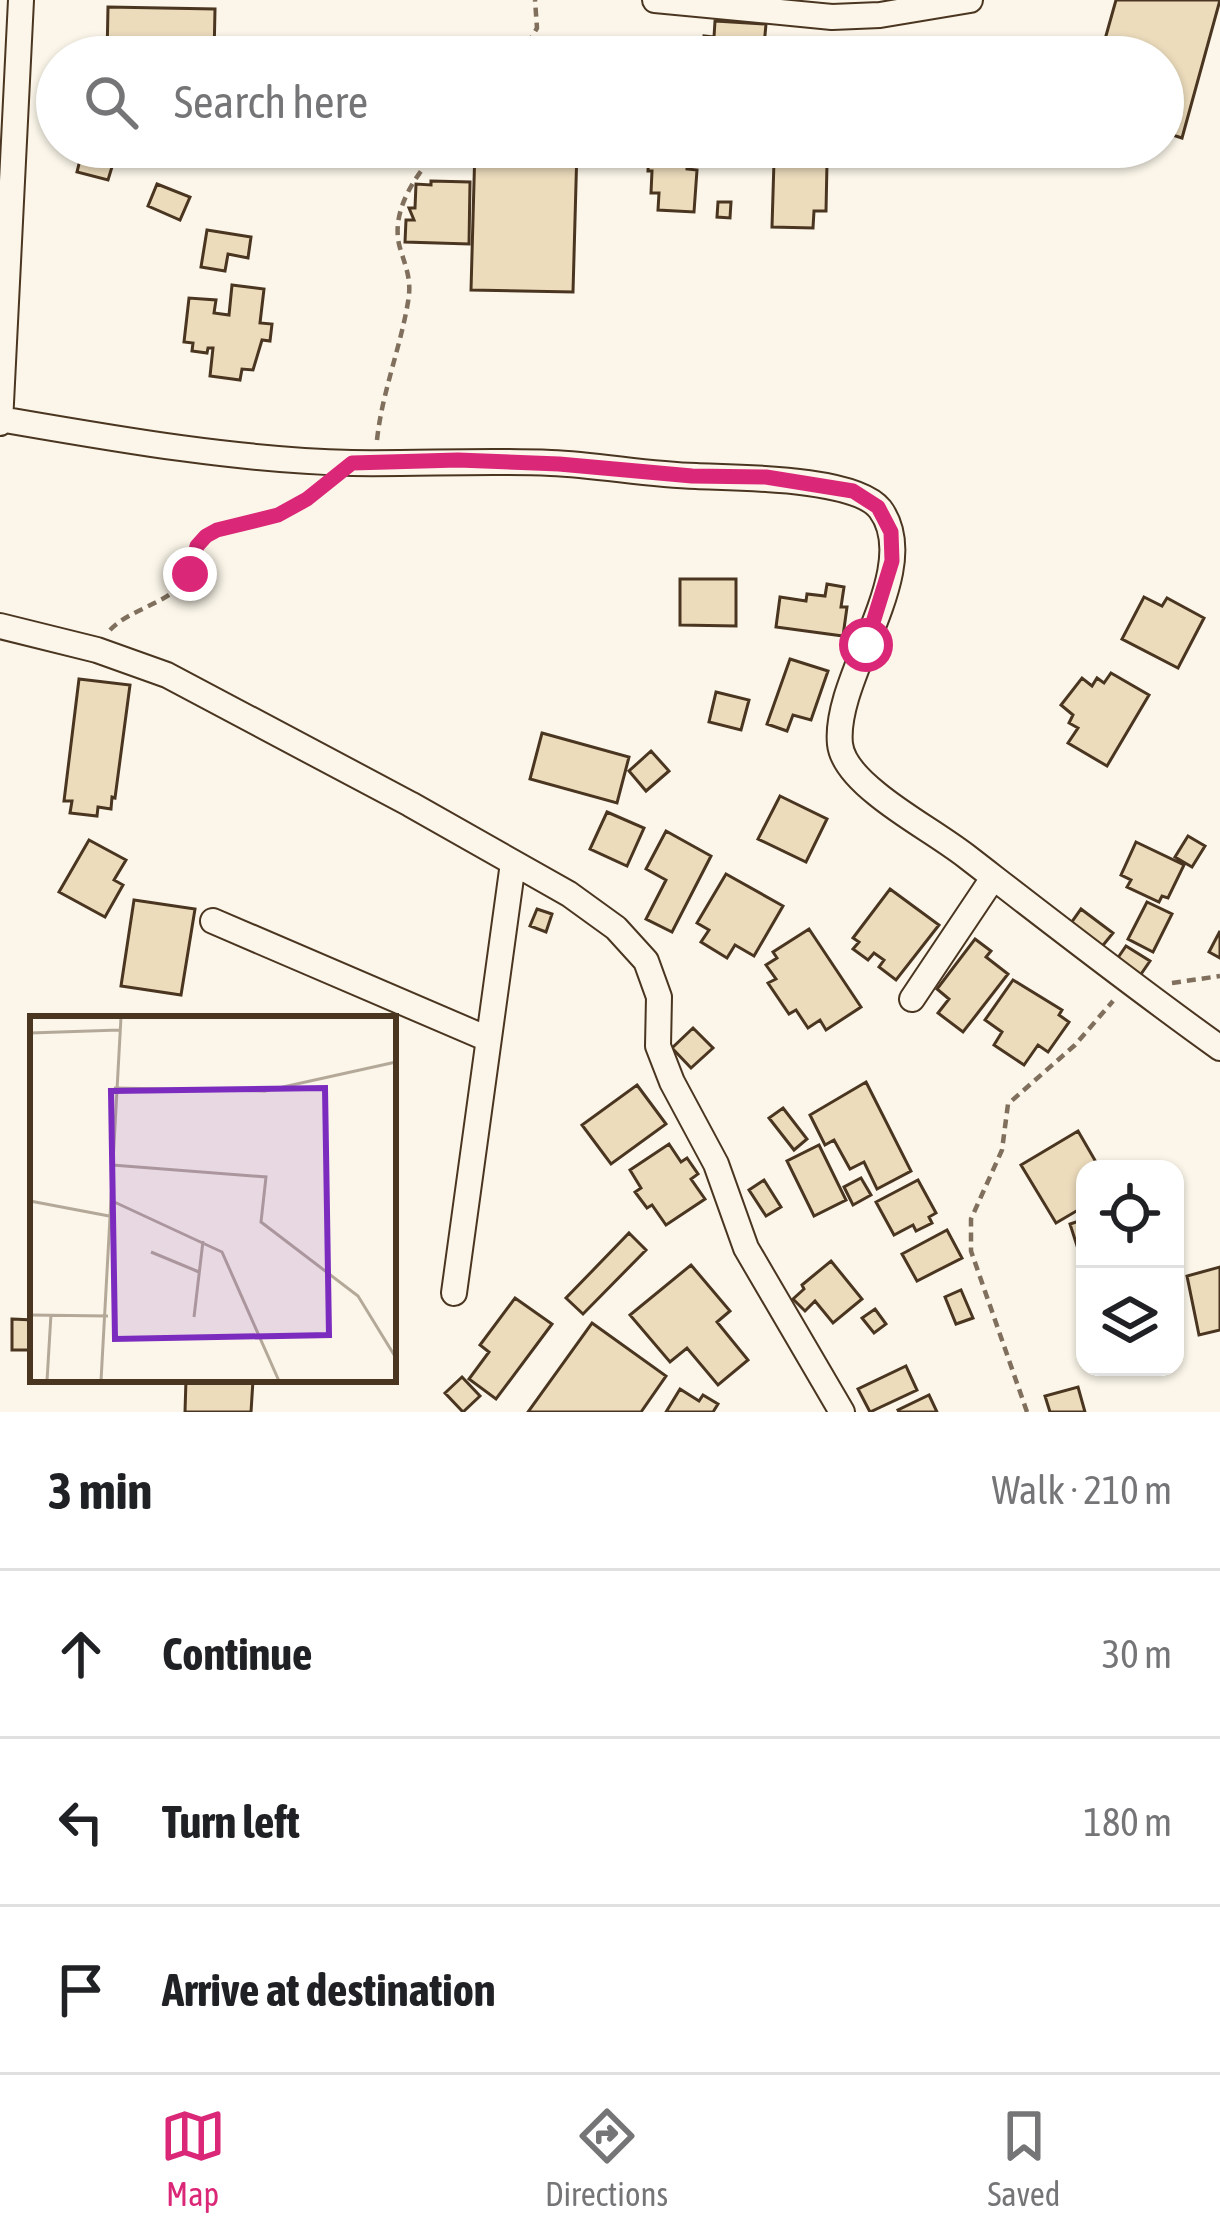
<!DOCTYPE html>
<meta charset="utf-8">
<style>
:root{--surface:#fff;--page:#f6f6f6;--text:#202124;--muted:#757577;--line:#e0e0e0;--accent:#db2777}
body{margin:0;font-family:"Asap Condensed",sans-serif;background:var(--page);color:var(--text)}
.controls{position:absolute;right:36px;bottom:36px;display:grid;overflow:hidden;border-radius:24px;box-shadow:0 3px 9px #0004}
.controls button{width:108px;height:108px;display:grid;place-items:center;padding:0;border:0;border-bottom:3px solid var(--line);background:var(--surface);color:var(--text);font:60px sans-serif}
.stop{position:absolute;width:36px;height:36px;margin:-27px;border:9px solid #db2777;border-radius:50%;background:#fff}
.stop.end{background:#db2777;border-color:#fff;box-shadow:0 3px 12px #0008}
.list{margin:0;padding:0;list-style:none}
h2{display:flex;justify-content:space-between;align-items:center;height:156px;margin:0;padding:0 48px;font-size:51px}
h2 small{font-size:39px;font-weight:400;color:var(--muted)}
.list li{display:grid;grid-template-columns:78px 1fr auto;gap:36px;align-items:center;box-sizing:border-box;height:168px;padding:0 48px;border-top:3px solid var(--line)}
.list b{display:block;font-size:45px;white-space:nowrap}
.list em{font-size:39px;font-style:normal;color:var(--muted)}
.icon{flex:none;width:66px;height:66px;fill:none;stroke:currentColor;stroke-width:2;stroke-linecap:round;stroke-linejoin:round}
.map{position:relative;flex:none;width:1220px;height:1412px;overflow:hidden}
.search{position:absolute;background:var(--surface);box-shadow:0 3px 9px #0004;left:36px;right:36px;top:36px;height:132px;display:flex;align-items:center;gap:30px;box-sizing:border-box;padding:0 42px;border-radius:66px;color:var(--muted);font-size:45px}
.sheet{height:660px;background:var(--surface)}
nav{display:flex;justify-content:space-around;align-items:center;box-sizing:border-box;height:168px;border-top:3px solid var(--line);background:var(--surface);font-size:33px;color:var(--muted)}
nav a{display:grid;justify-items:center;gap:6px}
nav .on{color:var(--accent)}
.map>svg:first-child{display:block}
</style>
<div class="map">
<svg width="1220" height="1412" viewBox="0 0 1220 1412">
<rect width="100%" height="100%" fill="#fbf6e9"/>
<path fill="#ecdcbc" stroke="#4a3520" stroke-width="3" d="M 1116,0 L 1220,0 L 1182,138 L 1163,132 L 1163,57 L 1100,57 Z
M 108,7 L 215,9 L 214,57 L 194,57 L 194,44 L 140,42 L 140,57 L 107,57 Z
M 715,21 L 766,24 L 763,57 L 695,57 L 696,46 L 703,47 L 704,36 L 714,37 Z
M 475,147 L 577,148 L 573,292 L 471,290 Z
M 702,147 L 701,166 L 693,166 L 693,158 L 685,153 L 686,149 L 666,148 Z
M 83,148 L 115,157 L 108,180 L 77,172 Z
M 649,149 L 688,156 L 687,169 L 697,170 L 694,212 L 658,210 L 659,193 L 651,193 L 652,171 L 648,171 Z
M 774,161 L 827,163 L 826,211 L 814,211 L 813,228 L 772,227 Z
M 431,181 L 470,182 L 469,244 L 405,242 L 406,220 L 414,220 L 409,208 L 415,208 L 416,184 L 431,185 Z
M 157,184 L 190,197 L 180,220 L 148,206 Z
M 718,202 L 731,202 L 730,218 L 717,217 Z
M 207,230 L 251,237 L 248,258 L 228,254 L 225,271 L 201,267 Z
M 232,285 L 264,289 L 260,323 L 272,324 L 270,341 L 262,340 L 253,370 L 242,369 L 240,380 L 210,376 L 213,348 L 208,348 L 207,353 L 192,351 L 193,343 L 184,342 L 189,298 L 216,300 L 214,313 L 229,315 Z
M 680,579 L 736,579 L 736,626 L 680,625 Z
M 827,584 L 844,587 L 841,607 L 847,607 L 843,636 L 776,627 L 780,597 L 806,601 L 807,594 L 825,596 Z
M 1144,597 L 1162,606 L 1167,598 L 1204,618 L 1178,668 L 1122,639 Z
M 790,659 L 828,671 L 811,720 L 793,715 L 787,731 L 767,724 Z
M 1111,673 L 1149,695 L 1107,766 L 1068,743 L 1078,728 L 1069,723 L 1073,715 L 1061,705 L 1082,678 L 1092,686 L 1097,678 L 1104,683 Z
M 79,679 L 130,685 L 115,798 L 112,797 L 111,809 L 98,807 L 97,816 L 70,813 L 72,801 L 64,801 Z
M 716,692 L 749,700 L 741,730 L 709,722 Z
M 542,733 L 629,757 L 617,803 L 530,779 Z
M 651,751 L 669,771 L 646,791 L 629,771 Z
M 780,796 L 827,819 L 806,862 L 758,839 Z
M 607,812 L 644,828 L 627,866 L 590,849 Z
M 666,831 L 711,856 L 672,932 L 646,919 L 666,880 L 646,869 Z
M 1188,836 L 1205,846 L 1192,867 L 1175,857 Z
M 89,840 L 126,860 L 114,880 L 123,885 L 105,917 L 59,892 Z
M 1136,842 L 1184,865 L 1168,898 L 1162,896 L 1159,902 L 1127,887 L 1131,880 L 1121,875 Z
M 726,874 L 783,906 L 754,956 L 735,945 L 727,958 L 701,942 L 709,930 L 697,923 Z
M 890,889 L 939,925 L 896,980 L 879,967 L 884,960 L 874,953 L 868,960 L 853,949 L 859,942 L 853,938 Z
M 134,900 L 195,909 L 181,995 L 121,986 Z
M 1147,902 L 1172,914 L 1153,952 L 1128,939 Z
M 537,909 L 552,914 L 546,932 L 530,926 Z
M 1081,909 L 1113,933 L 1100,949 L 1069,926 Z
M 809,929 L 861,1007 L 826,1030 L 820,1020 L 808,1028 L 796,1010 L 789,1014 L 768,983 L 776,979 L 766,965 L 777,958 L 773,952 Z
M 1220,931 L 1220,958 L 1209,952 Z
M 975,939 L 991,951 L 986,957 L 1008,974 L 963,1032 L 938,1013 L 949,999 L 937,989 Z
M 1126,946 L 1150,961 L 1139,977 L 1115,962 Z
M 1013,980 L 1062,1010 L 1059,1015 L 1069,1022 L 1048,1052 L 1038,1045 L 1024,1065 L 994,1045 L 1002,1032 L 985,1020 Z
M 693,1028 L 713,1048 L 691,1068 L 672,1048 Z
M 866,1082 L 911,1171 L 877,1189 L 864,1162 L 850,1169 L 834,1140 L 825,1145 L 810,1115 Z
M 637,1085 L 666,1124 L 611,1164 L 582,1125 Z
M 783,1108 L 807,1139 L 794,1150 L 769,1118 Z
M 1078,1131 L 1100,1169 L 1085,1169 L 1085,1206 L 1056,1223 L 1021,1165 Z
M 669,1144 L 681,1162 L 687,1158 L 698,1174 L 691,1179 L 705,1199 L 666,1225 L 652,1205 L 647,1208 L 635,1192 L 641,1188 L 630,1170 Z
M 819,1145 L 846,1200 L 814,1216 L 787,1161 Z
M 861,1178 L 871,1195 L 853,1205 L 844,1187 Z
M 764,1180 L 781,1207 L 766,1216 L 749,1190 Z
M 918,1180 L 936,1213 L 929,1217 L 932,1223 L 916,1231 L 913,1225 L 894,1235 L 876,1202 Z
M 1085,1219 L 1085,1247 L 1078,1249 L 1070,1224 Z
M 947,1230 L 962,1258 L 917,1281 L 902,1254 Z
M 629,1233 L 646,1250 L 583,1314 L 566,1298 Z
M 831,1261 L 862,1299 L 833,1323 L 815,1301 L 805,1311 L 793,1299 L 804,1289 L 802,1285 Z
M 691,1265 L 730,1311 L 717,1322 L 748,1360 L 718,1385 L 687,1348 L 670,1362 L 630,1315 Z
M 1220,1267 L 1220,1330 L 1199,1335 L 1187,1276 Z
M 961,1290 L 973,1318 L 956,1324 L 945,1297 Z
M 515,1298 L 552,1324 L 496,1399 L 469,1379 L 489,1352 L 480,1345 Z
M 875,1309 L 886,1324 L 874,1333 L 862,1318 Z
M 12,1319 L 33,1320 L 33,1350 L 12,1350 Z
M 592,1323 L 666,1376 L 641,1412 L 528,1412 Z
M 906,1366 L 917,1390 L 870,1412 L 858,1389 Z
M 462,1377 L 480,1396 L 463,1412 L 445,1393 Z
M 186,1379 L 253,1380 L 251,1412 L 185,1412 Z
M 1078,1387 L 1085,1412 L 1050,1412 L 1045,1396 Z
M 680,1389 L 699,1401 L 703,1395 L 718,1404 L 713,1412 L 666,1412 Z
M 929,1395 L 937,1412 L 899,1412 L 898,1410 Z"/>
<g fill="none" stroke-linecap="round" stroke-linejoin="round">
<defs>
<path id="minor" d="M 655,0 L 832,17 L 880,15 L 970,0
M 0,419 C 116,439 234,460 352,463 C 418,464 485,460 551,463 C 600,465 648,475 696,476 C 737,478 855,477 880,509 C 925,569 833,676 840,744 C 842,763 862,782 877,794 C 905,817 937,834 966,856 C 1050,921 1133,986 1220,1048
M 0,423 L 21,0
M 0,626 L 97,650 L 167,675 L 410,804 L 569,894 L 616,928 L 646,961 L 659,997 L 658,1046 L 672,1082 L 716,1164 L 746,1248 L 842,1412
M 213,921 L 488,1039
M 912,999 L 993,878
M 454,1293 L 513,863"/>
</defs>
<use href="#minor" stroke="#4a3520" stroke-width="28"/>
<path stroke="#7f6f5c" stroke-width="4.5" stroke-dasharray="9 6" stroke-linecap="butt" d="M 520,57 L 537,28 L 535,0
M 377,440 C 382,393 400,349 408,302 C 412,280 406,268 400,248 C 389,210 418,172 441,147
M 110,630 C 129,610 162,605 181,585 C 197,568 191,542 214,531 C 253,513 278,522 318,490
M 1172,983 L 1220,976
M 1027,1412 L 971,1251 L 971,1219 L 1002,1150 L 1008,1104 L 1075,1045 L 1113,1001"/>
<use href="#minor" stroke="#fbf6e9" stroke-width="24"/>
</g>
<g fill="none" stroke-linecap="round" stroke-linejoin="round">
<path stroke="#db2777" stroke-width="15" d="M 190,574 L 197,546 L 206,536 L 217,530 L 278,515 L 307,499 L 352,463 L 458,460 L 559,464 L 692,476 L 766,477 L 853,491 L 878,507 L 891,532 L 892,561 L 866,645"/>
</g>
<g transform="translate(30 1016)">
<rect width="366" height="366" fill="#fbf6e9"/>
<path fill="none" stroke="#b4a999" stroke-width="3" d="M 0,17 L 89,14M 84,72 L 235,75 L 366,46M 82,149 L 236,161 L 231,206 L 328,280 L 366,342M 80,184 L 192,236 L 249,365M 0,185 L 79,200M 121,236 L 169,256M 0,299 L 78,300M 164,301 L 173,225M 17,365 L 21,298M 71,365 L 91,1"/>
<path fill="#7b2cbf" fill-opacity="0.15" stroke="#7b2cbf" stroke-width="6" d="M 295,72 L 299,319 L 85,323 L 81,75 Z"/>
<rect width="366" height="366" fill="none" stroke="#4a3520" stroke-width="6"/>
</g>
</svg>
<div class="controls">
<button><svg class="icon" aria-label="locate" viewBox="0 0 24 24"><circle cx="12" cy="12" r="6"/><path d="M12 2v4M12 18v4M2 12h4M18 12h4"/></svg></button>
<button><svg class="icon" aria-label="layers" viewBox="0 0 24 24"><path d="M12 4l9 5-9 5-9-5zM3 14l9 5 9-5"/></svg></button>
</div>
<div class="stop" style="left:866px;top:645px"></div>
<div class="stop end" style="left:190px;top:574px"></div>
<div class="search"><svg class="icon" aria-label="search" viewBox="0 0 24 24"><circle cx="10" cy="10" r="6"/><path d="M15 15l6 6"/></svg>Search here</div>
</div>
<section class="sheet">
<h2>3 min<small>Walk · 210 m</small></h2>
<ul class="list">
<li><svg class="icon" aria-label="ahead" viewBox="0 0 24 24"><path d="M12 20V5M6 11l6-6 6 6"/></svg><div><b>Continue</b></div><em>30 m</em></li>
<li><svg class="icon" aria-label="left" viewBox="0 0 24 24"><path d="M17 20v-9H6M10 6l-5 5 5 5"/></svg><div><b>Turn left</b></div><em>180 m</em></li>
<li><svg class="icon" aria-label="arrive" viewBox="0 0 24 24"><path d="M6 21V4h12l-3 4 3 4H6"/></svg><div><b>Arrive at destination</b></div></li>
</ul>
</section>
<nav>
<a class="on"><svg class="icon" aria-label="map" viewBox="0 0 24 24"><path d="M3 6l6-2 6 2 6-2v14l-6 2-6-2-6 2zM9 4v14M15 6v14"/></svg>Map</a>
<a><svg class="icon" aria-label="directions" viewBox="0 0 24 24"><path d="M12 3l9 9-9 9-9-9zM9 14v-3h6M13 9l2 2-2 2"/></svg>Directions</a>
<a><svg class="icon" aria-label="saved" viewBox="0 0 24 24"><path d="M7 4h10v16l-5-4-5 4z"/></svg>Saved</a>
</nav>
